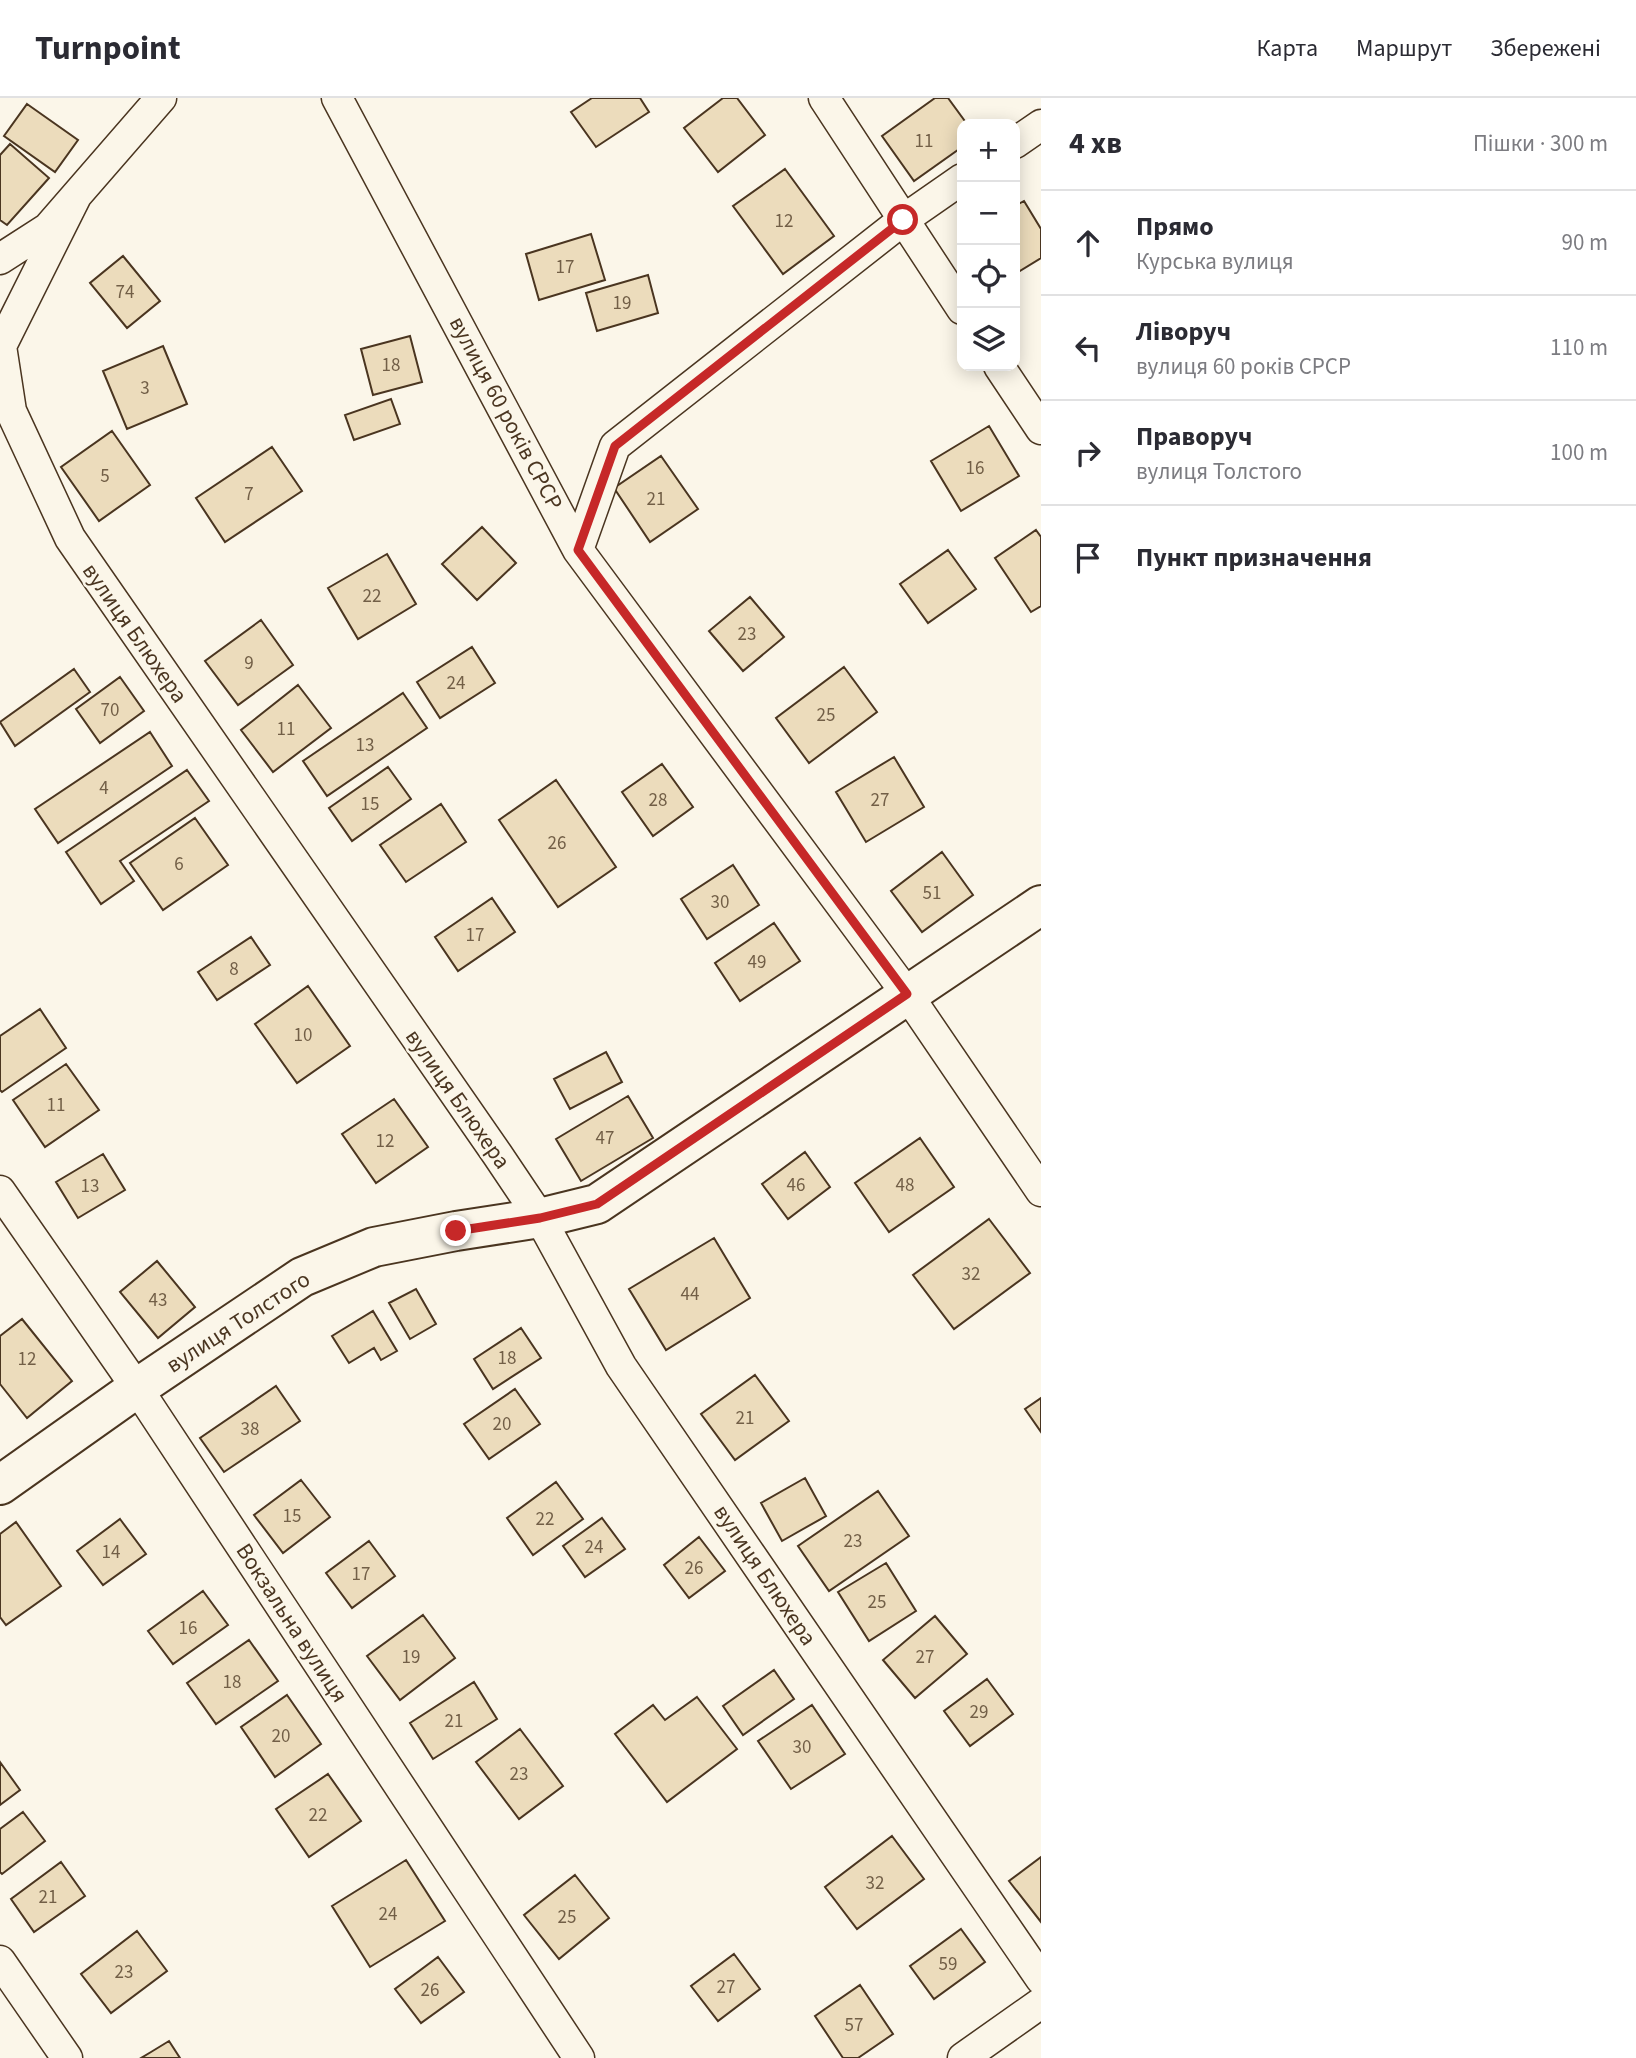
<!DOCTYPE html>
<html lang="uk">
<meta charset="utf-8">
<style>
:root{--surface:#fff;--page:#f2f2f3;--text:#2b2b33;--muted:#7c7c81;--line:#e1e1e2}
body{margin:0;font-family:"Source Sans 3",sans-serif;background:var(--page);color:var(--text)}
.controls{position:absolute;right:21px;top:21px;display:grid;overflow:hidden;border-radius:14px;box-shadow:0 4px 18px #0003}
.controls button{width:63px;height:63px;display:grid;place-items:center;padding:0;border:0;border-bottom:2px solid var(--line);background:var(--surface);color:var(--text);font:35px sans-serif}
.stop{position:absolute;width:21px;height:21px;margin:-16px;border:5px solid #c62828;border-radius:50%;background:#fff}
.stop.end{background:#c62828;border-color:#fff;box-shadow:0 2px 7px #0008}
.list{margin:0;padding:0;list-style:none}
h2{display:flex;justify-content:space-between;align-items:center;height:91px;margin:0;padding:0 28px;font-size:30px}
h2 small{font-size:23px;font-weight:400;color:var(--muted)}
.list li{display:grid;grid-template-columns:46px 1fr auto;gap:21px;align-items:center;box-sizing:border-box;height:105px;padding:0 28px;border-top:2px solid var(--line)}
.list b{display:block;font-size:26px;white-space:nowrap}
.list p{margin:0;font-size:23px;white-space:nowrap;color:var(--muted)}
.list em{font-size:23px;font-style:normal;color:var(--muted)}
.icon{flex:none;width:38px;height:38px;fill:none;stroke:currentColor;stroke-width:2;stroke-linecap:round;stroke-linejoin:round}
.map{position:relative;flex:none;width:1041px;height:1960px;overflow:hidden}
header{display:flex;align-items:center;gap:42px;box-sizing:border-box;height:98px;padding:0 35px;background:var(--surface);border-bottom:2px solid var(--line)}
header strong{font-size:33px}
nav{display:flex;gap:38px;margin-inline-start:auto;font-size:24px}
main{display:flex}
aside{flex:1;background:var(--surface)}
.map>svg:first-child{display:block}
</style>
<header>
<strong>Turnpoint</strong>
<nav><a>Карта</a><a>Маршрут</a><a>Збережені</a></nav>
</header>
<main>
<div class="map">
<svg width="1041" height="1960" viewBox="0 0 1041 1960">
<rect width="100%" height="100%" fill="#fbf6e9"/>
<path fill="#ecdcbc" stroke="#4a3520" stroke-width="2" d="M 592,0 L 640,0 L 649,14 L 596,49 L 571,14 Z
M 723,0 L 737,0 L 765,37 L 718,74 L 684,30 Z
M 935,0 L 948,0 L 967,26 L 962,26 L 962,49 L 914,83 L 882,38 Z
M 27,6 L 78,42 L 55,74 L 4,38 Z
M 10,46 L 49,80 L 7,127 L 0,122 L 0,57 Z
M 785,71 L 834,138 L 783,176 L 733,108 Z
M 1024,103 L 1041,131 L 1041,160 L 1015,176 L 1015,108 Z
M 591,136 L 605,182 L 539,202 L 526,156 Z
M 123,158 L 160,203 L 127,230 L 90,185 Z
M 648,177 L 658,215 L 597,233 L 586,195 Z
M 410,238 L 422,284 L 373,297 L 361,251 Z
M 163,248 L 187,306 L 127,331 L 103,273 Z
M 391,301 L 400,326 L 354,342 L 345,317 Z
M 989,328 L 1019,378 L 961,413 L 931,363 Z
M 112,333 L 150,387 L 99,423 L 61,369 Z
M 272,349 L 302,393 L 225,444 L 196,400 Z
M 661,358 L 698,411 L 650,444 L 614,390 Z
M 482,429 L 516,465 L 477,502 L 442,466 Z
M 1036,432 L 1041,439 L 1041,508 L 1031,514 L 995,460 Z
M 948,452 L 976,491 L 928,525 L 900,486 Z
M 387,456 L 416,506 L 358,541 L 328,490 Z
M 750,499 L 784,539 L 743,573 L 709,533 Z
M 261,522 L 293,567 L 238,607 L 205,563 Z
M 472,549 L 495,585 L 440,620 L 417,584 Z
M 844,569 L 877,614 L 809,665 L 776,620 Z
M 74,571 L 90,594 L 15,648 L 0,624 Z
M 120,579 L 144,613 L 100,645 L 76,611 Z
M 298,587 L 331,630 L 273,674 L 241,632 Z
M 403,595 L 427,630 L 327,698 L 303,663 Z
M 150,634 L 172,668 L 58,745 L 35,711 Z
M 894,659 L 924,709 L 866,744 L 836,694 Z
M 662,666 L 693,709 L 653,738 L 622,694 Z
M 388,669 L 411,701 L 352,743 L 329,710 Z
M 187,672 L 209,703 L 120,763 L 134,783 L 101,806 L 66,754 Z
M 556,682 L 616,769 L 558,809 L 499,722 Z
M 441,706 L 466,744 L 406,784 L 380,747 Z
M 195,720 L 228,767 L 163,812 L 130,765 Z
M 942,754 L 973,797 L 922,834 L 891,793 Z
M 733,767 L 759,807 L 707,841 L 681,801 Z
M 492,800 L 515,834 L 458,873 L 435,839 Z
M 774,825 L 800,863 L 740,903 L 715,865 Z
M 251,839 L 270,867 L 217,902 L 198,874 Z
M 308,888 L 350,948 L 297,985 L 255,926 Z
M 40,911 L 66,950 L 2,994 L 0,992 L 0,938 Z
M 606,954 L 622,984 L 570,1011 L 554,981 Z
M 66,966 L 99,1012 L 45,1049 L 13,1002 Z
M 628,998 L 653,1040 L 581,1083 L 556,1041 Z
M 394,1001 L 428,1049 L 376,1085 L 342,1036 Z
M 920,1040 L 954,1089 L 889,1134 L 855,1085 Z
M 805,1054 L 830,1089 L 788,1121 L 762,1086 Z
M 103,1056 L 125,1092 L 78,1120 L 56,1084 Z
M 989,1121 L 1030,1175 L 954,1231 L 913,1177 Z
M 714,1140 L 750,1200 L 666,1252 L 629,1191 Z
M 157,1163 L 195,1209 L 158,1240 L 120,1194 Z
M 416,1191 L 436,1226 L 410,1241 L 389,1205 Z
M 373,1213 L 397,1253 L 381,1262 L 374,1250 L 349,1265 L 332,1238 Z
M 22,1221 L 72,1283 L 27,1320 L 0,1286 L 0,1238 Z
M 521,1230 L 541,1260 L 493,1291 L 474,1261 Z
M 755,1277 L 789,1323 L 735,1362 L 701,1316 Z
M 276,1288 L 300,1323 L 224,1374 L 200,1340 Z
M 515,1291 L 540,1326 L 489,1361 L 464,1326 Z
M 1041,1300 L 1041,1334 L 1025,1311 Z
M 805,1380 L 826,1418 L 782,1443 L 761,1405 Z
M 301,1382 L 330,1419 L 283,1455 L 254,1417 Z
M 556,1384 L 583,1421 L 533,1457 L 507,1420 Z
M 878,1393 L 909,1438 L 829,1493 L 798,1448 Z
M 602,1420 L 625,1451 L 585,1479 L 563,1448 Z
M 120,1421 L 146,1456 L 103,1487 L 77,1453 Z
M 16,1424 L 61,1488 L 6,1527 L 0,1519 L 0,1436 Z
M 699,1439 L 725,1473 L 689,1500 L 664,1467 Z
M 369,1443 L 395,1478 L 352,1510 L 326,1475 Z
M 886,1465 L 916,1513 L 869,1543 L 838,1494 Z
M 203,1493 L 228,1527 L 173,1566 L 148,1533 Z
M 423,1517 L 455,1560 L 400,1602 L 367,1558 Z
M 935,1518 L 967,1556 L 915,1600 L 883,1562 Z
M 249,1542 L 278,1583 L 216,1626 L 187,1585 Z
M 774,1572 L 794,1601 L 743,1637 L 723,1608 Z
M 987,1581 L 1013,1616 L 970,1648 L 944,1613 Z
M 474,1584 L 497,1621 L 433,1661 L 410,1625 Z
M 287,1597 L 321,1646 L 275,1679 L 241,1629 Z
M 697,1599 L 737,1651 L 667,1704 L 615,1636 L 653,1607 L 665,1622 Z
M 812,1607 L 845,1656 L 791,1691 L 758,1643 Z
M 520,1631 L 563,1688 L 519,1721 L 476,1664 Z
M 0,1664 L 20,1692 L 0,1707 Z
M 328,1676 L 361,1723 L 309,1759 L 276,1711 Z
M 23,1714 L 45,1743 L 2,1776 L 0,1774 L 0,1731 Z
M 892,1738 L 924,1781 L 857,1831 L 825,1789 Z
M 1041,1759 L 1041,1824 L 1009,1783 Z
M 406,1762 L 445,1823 L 370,1869 L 332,1808 Z
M 61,1764 L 85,1798 L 34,1834 L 11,1801 Z
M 575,1777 L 609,1820 L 559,1861 L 524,1817 Z
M 961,1831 L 985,1864 L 934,1901 L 910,1868 Z
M 137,1833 L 167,1873 L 111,1915 L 81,1876 Z
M 734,1856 L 760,1891 L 718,1923 L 691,1888 Z
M 438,1859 L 464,1894 L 421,1925 L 395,1891 Z
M 860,1887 L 893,1936 L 858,1960 L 843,1960 L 815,1918 Z
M 169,1943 L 180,1960 L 141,1960 L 151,1954 Z"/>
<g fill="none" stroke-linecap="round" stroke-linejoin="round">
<defs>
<path id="street" d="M 337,0 L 578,452 L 907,896 L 1041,1093
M 824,0 L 962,211
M 1015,45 L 1041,27
M 76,98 L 1,248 L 11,313 L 70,440 L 497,1056 L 540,1120 L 621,1268 L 1041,1881
M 0,161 L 48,130 L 161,0
M 999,268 L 1041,331
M 578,452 L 615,348 L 903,122 L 962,81
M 0,1093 L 137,1290 L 579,1960
M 0,1863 L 67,1960
M 963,1960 L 1041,1905"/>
<path id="secondary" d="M 0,1387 L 137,1290 L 302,1179 L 374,1149 L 456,1133 L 540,1120 L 597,1106 L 1041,807"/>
</defs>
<use href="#street" stroke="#4a3520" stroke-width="33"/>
<use href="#secondary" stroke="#4a3520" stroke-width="42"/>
<use href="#street" stroke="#fbf6e9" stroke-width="30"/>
<use href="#secondary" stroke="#fbf6e9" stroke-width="38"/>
</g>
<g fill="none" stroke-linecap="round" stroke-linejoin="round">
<path stroke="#c62828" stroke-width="9" d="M 456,1133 L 540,1120 L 597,1106 L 907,896 L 578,452 L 615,348 L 903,122"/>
</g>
<g text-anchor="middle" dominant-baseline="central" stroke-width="5" stroke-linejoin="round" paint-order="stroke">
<g font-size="19" fill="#725f47">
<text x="924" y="43">11</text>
<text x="784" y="123">12</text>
<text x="565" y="169">17</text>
<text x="125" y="194">74</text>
<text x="622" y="205">19</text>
<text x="391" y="267">18</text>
<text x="145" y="290">3</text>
<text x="975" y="370">16</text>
<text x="105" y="378">5</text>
<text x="249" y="396">7</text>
<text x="656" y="401">21</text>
<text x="372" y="498">22</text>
<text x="747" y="536">23</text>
<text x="249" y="565">9</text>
<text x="456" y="585">24</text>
<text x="110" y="612">70</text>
<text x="826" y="617">25</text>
<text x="286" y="631">11</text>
<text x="365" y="647">13</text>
<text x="104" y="690">4</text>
<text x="658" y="702">28</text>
<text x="880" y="702">27</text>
<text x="370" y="706">15</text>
<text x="557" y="745">26</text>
<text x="179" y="766">6</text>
<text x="932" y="795">51</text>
<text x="720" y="804">30</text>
<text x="475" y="837">17</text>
<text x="757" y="864">49</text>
<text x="234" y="871">8</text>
<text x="303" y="937">10</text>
<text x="56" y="1007">11</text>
<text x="605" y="1040">47</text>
<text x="385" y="1043">12</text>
<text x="796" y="1087">46</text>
<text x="905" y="1087">48</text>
<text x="90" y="1088">13</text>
<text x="971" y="1176">32</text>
<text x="690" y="1196">44</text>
<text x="158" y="1202">43</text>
<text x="507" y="1260">18</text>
<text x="27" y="1261">12</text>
<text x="745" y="1320">21</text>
<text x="502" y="1326">20</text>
<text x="250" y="1331">38</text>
<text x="292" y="1418">15</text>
<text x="545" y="1421">22</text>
<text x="853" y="1443">23</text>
<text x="594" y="1449">24</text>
<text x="111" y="1454">14</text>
<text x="694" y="1470">26</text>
<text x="361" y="1476">17</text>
<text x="877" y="1504">25</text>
<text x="188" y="1530">16</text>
<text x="411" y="1559">19</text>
<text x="925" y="1559">27</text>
<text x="232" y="1584">18</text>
<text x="979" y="1614">29</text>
<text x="454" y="1623">21</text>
<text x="281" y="1638">20</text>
<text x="802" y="1649">30</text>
<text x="519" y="1676">23</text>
<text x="318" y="1717">22</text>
<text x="875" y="1785">32</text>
<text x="48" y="1799">21</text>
<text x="388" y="1816">24</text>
<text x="567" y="1819">25</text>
<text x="948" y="1866">59</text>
<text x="124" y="1874">23</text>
<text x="726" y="1889">27</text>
<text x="430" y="1892">26</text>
<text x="854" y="1927">57</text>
</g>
<g font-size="23" fill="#4a3520" stroke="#fbf6e9">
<text transform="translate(506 315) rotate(62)">вулиця 60 років СРСР</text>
<text transform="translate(135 535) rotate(55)">вулиця Блюхера</text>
<text transform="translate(458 1001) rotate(55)">вулиця Блюхера</text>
<text transform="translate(238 1224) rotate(-33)">вулиця Толстого</text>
<text transform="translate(765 1477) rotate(56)">вулиця Блюхера</text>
<text transform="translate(292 1525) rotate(57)">Вокзальна вулиця</text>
</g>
</g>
</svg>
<div class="controls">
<button>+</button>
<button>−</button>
<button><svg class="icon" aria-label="locate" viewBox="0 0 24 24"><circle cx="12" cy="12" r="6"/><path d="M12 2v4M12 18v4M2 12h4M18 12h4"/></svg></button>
<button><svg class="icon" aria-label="layers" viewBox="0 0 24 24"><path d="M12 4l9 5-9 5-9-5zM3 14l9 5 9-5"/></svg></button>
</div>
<div class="stop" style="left:903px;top:122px"></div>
<div class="stop end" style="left:456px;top:1133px"></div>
</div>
<aside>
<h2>4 хв<small>Пішки · 300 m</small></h2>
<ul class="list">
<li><svg class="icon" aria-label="ahead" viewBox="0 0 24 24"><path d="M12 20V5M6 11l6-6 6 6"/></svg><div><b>Прямо</b><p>Курська вулиця</p></div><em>90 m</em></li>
<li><svg class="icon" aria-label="left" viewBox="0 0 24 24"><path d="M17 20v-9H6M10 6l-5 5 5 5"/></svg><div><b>Ліворуч</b><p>вулиця 60 років СРСР</p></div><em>110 m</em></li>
<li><svg class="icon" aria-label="right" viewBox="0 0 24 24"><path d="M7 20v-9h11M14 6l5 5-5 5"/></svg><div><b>Праворуч</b><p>вулиця Толстого</p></div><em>100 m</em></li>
<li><svg class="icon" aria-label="arrive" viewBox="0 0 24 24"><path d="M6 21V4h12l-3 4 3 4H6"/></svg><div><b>Пункт призначення</b></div></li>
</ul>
</aside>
</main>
